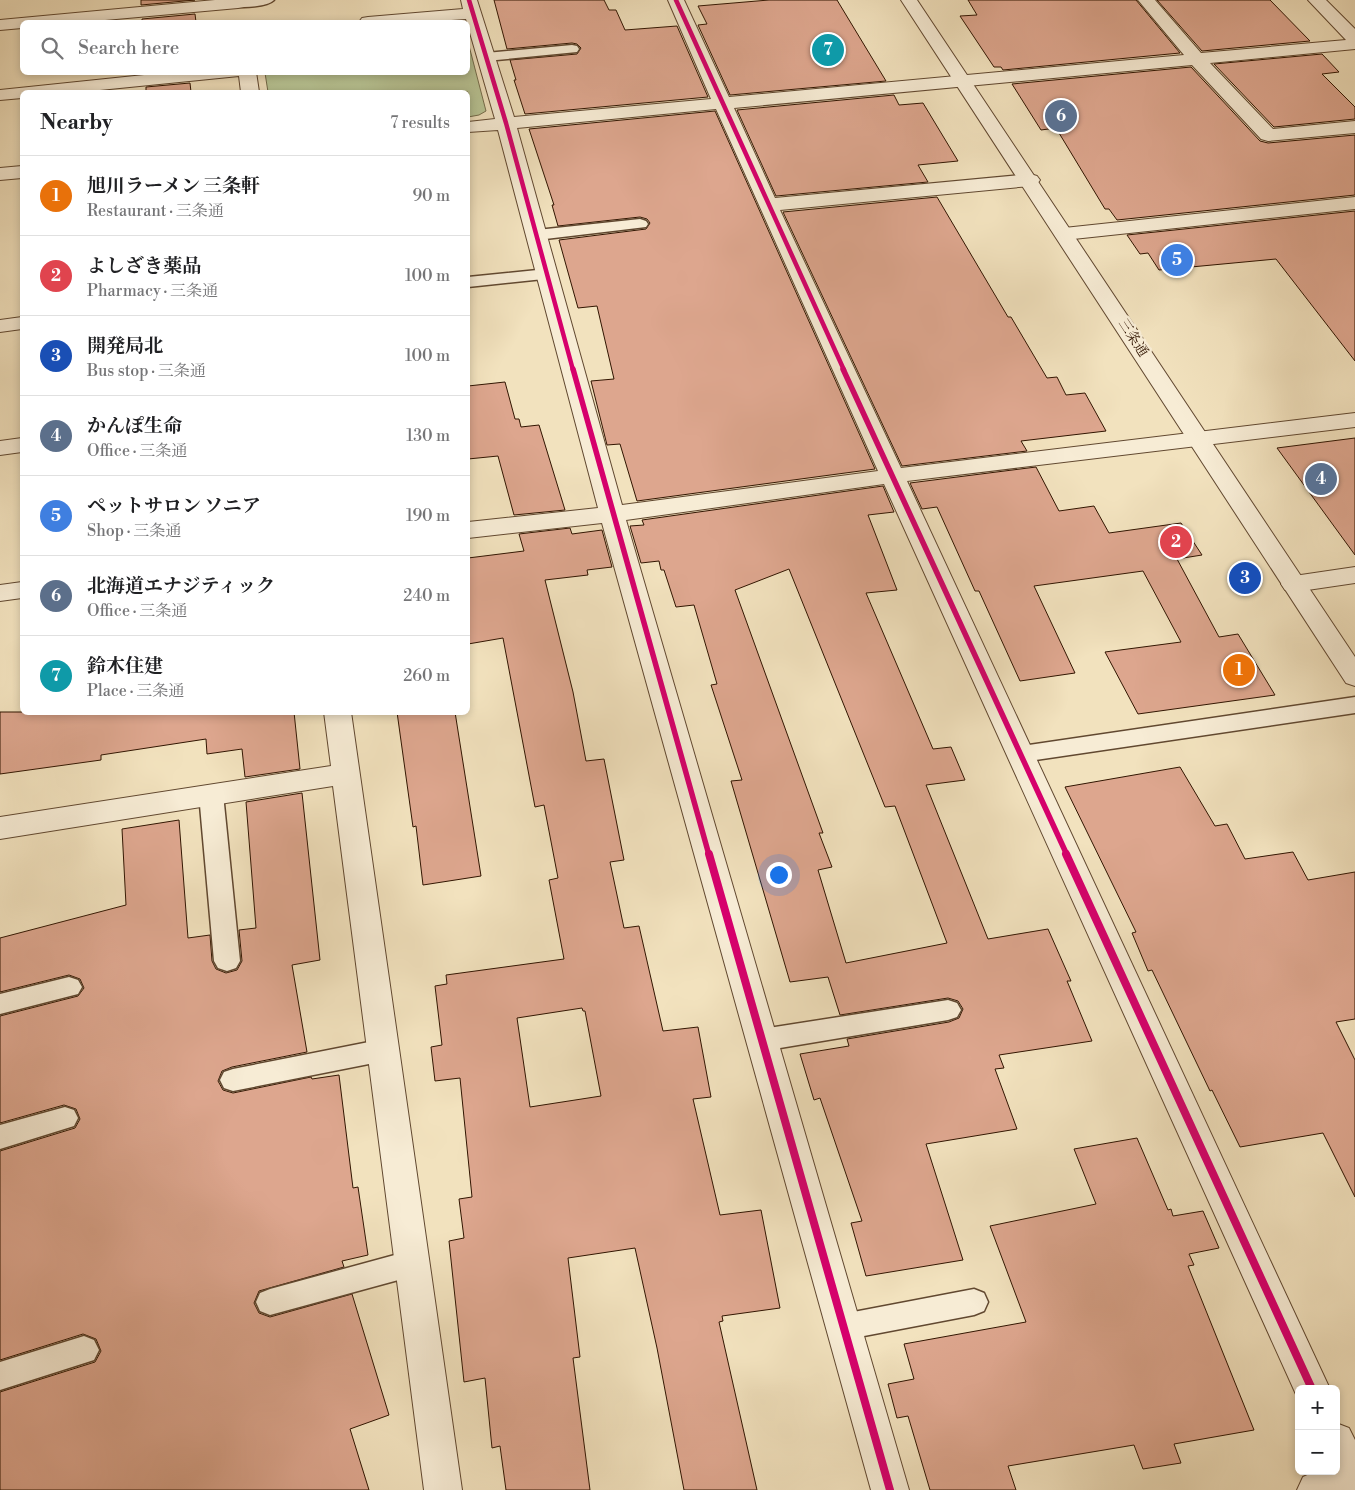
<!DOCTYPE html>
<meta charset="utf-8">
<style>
:root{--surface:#fff;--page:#f6f6f6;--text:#202124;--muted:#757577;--line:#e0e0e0;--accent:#0f766e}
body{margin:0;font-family:"Libre Bodoni","Noto Serif JP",serif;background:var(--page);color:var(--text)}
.controls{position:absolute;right:15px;bottom:15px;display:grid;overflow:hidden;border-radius:8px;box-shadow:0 2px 8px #0003}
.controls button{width:45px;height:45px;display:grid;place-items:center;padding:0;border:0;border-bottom:1px solid var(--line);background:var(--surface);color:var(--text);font:25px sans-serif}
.you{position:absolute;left:778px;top:874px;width:18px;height:18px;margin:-12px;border:4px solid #fff;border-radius:50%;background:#1a73e8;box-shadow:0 0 0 8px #1a73e833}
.badge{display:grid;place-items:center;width:32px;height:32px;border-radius:50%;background:var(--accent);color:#fff;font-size:16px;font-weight:700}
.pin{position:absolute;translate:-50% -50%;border:2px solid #fff;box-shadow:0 1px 5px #0006}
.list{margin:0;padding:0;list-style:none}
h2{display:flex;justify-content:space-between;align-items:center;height:65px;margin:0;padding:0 20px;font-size:21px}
h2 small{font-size:16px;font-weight:400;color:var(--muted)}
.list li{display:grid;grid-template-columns:32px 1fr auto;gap:15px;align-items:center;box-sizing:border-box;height:80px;padding:0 20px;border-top:1px solid var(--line)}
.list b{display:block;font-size:19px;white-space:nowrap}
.list p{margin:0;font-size:16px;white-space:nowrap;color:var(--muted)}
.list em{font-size:16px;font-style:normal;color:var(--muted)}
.icon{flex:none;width:28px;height:28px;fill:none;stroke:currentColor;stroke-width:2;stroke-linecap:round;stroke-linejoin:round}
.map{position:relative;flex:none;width:1355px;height:1490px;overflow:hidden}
.search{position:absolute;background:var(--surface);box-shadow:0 2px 8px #0003;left:20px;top:20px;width:450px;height:55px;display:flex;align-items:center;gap:12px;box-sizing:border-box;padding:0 18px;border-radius:8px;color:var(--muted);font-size:19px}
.panel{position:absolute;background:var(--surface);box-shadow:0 2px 8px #0003;left:20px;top:90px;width:450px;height:625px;border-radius:8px}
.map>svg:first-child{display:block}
</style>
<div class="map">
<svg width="1355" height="1490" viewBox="0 0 1355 1490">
<rect width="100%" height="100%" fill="#f2e2be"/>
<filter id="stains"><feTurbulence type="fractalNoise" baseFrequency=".004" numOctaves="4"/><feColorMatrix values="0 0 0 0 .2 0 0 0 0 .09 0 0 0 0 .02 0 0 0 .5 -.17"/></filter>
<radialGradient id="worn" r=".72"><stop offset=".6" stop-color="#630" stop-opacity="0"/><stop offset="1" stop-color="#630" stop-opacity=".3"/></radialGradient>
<path fill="#b8c494" stroke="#746c4a" d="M 468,42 L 486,111 L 479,115 L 468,117 L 468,92 L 268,92 L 265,73 L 468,72 Z"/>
<path fill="#dda68e" stroke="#311501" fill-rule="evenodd" d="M 141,0 L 195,0 L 141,5 Z
M 494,0 L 604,0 L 609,10 L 616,10 L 625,30 L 677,26 L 708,97 L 525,114 L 514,80 L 516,80 L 510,60 L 577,54 L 581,48 L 577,44 L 572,43 L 507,49 Z
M 769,0 L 837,0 L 886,81 L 730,95 L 698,25 L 707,24 L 698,6 Z
M 968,0 L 1136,0 L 1180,53 L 1003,70 L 1001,67 L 994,67 L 960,16 L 977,15 Z
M 1157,0 L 1270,0 L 1310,41 L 1202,51 Z
M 195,14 L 196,22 L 142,22 L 142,19 Z
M 1322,54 L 1339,72 L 1322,74 L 1355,107 L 1355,119 L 1274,127 L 1214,64 Z
M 1191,67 L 1260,141 L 1268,143 L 1355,135 L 1355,195 L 1117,220 L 1109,209 L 1105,209 L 1056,128 L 1041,130 L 1012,84 Z
M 190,83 L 191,92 L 146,92 L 146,87 Z
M 894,95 L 899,105 L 923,103 L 958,161 L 918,165 L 928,182 L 776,196 L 737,110 Z
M 715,111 L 875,469 L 637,501 L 620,444 L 607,445 L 591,381 L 614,379 L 597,306 L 578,308 L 559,240 L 646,229 L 650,223 L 647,219 L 640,217 L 558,226 L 552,205 L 554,205 L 529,129 Z
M 937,197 L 1008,317 L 1011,317 L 1047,378 L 1057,377 L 1066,395 L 1085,393 L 1106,431 L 1021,441 L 1027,451 L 902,466 L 783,212 Z
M 1355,211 L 1355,361 L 1276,259 L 1159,270 L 1148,253 L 1140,254 L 1127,235 Z
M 505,382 L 515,419 L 519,419 L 521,427 L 539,425 L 565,510 L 514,515 L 498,456 L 468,459 L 468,386 Z
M 1355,438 L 1355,555 L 1277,448 Z
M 1036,467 L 1059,511 L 1094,506 L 1109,533 L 1181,523 L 1202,555 L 1177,559 L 1219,637 L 1238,634 L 1275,695 L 1138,714 L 1105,652 L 1181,642 L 1143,571 L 1034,586 L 1075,673 L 1020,681 L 979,591 L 975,591 L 937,507 L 922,509 L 910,483 Z
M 883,486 L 894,512 L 868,515 L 897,590 L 866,593 L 933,749 L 951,747 L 965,780 L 926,785 L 988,939 L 1048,929 L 1071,981 L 1067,981 L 1092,1041 L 999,1055 L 1004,1068 L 995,1069 L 1017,1129 L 926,1144 L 963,1260 L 866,1276 L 851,1223 L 862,1221 L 820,1098 L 814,1100 L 800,1054 L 849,1046 L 847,1039 L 949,1022 L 959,1018 L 963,1009 L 958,1001 L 948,998 L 840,1015 L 828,977 L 790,982 L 731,781 L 742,780 L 711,685 L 717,684 L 694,605 L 676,607 L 664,570 L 661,570 L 659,561 L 641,563 L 630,526 L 644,525 L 642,520 ZM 789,569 L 885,807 L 895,806 L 947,943 L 846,963 L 818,870 L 832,867 L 819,833 L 823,833 L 735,590 Z
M 570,528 L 572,534 L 602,530 L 612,567 L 587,570 L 588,575 L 545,580 L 573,692 L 586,761 L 604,759 L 624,860 L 610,862 L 624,928 L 639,926 L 663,1031 L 698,1027 L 711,1097 L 693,1099 L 720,1215 L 761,1210 L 780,1308 L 722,1316 L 723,1321 L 719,1322 L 757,1490 L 684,1490 L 657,1348 L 635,1248 L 568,1258 L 580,1357 L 573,1358 L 590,1490 L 506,1490 L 500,1446 L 492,1448 L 485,1378 L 464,1382 L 449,1241 L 464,1238 L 459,1199 L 472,1197 L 460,1078 L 435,1081 L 431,1047 L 442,1045 L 435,986 L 447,984 L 446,975 L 564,959 L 549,880 L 558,878 L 544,805 L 535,807 L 503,638 L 468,644 L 468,558 L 524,551 L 519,534 ZM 582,1008 L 583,1011 L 585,1011 L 601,1096 L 530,1107 L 517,1018 Z
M 0,712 L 294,712 L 300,769 L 245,777 L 242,749 L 207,754 L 206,739 L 101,755 L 101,760 L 0,774 Z
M 397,712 L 455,712 L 481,876 L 423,885 L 416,826 L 413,827 Z
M 1180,767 L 1215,826 L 1227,824 L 1245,859 L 1293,852 L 1308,880 L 1355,872 L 1355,1019 L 1336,1022 L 1355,1060 L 1355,1197 L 1323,1133 L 1240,1147 L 1212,1090 L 1210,1091 L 1152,970 L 1148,971 L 1132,933 L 1136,932 L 1065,787 Z
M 302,793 L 320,960 L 292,965 L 307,1052 L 232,1067 L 222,1071 L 218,1081 L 223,1090 L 233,1093 L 311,1077 L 312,1079 L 339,1075 L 353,1188 L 358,1187 L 368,1255 L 342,1261 L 344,1267 L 259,1291 L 254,1303 L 259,1313 L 270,1317 L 352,1294 L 389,1415 L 350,1429 L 369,1490 L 0,1490 L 0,1392 L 95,1362 L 101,1351 L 96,1339 L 83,1334 L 0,1360 L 0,1151 L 75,1128 L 80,1119 L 76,1109 L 64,1105 L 0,1123 L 0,1016 L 78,996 L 84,988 L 80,979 L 69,975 L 0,992 L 0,938 L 126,905 L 122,829 L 179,820 L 188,938 L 210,935 L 212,961 L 216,969 L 226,973 L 237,970 L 242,961 L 239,930 L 256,928 L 246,802 Z
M 1137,1138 L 1168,1210 L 1171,1209 L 1173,1216 L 1203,1211 L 1219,1248 L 1189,1254 L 1194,1265 L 1188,1266 L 1254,1430 L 1174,1444 L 1181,1463 L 1143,1469 L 1134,1445 L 1008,1466 L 1016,1490 L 930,1490 L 908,1416 L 897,1418 L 888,1384 L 914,1379 L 904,1344 L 1026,1322 L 990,1226 L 1096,1204 L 1074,1149 Z"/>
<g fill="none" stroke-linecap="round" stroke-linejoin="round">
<defs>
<path id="service" d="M 233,0 L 274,0 C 267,7 243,8 233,6 L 231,3 Z
M 572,45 L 577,46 L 579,49 L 577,52 L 486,61 L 481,60 L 479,57 L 481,54 L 486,53 Z
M 640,219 L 646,221 L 648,224 L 646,227 L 537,240 L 531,239 L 529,235 L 531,231 L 537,230 Z
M 547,269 L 553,270 L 556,274 L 553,278 L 468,287 L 468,277 Z
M 1355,697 L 1355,713 L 1022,762 L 1014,760 L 1011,754 L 1014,748 L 1022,746 Z
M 211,786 L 219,788 L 223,794 L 240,961 L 236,968 L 227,971 L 218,968 L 214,961 L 199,794 L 203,788 Z
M 69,977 L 78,980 L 82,987 L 78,994 L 0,1014 L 0,994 Z
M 948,1000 L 957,1003 L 961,1010 L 957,1017 L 948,1020 L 762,1051 L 753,1047 L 749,1040 L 753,1033 L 762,1029 Z
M 384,1039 L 393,1042 L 397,1050 L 393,1058 L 384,1061 L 233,1091 L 224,1088 L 220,1080 L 224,1072 L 233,1069 Z
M 65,1107 L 74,1110 L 78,1118 L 74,1126 L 0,1149 L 0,1125 Z
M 413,1250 L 423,1254 L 427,1263 L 423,1272 L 413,1276 L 270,1315 L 260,1311 L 256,1302 L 260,1293 L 270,1289 Z
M 974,1289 L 984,1293 L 988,1302 L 984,1311 L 974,1315 L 843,1340 L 833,1337 L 828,1327 L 833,1317 L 843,1314 Z
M 84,1336 L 94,1340 L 99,1350 L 94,1360 L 0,1390 L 0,1362 Z"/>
<path id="minor" d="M 215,0 L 244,0 L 246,3 L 244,7 L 238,8 L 83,22 L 22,22 L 22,28 L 0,30 L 0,20 Z
M 461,0 L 477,0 L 514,117 L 711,99 L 668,0 L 684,0 L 729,97 L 1184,55 L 1138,0 L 1155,0 L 1201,53 L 1346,40 L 1308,0 L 1326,0 L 1355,29 L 1355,49 L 1210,63 L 1273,129 L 1355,121 L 1355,133 L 1268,141 L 1261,139 L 1192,65 L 734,108 L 775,198 L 1030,174 L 1037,176 L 1040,180 L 1037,184 L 1030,186 L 780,210 L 901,468 L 1355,413 L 1355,427 L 907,481 L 1330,1389 L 1299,1389 L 1299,1401 L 884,484 L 626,520 L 909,1490 L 871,1490 L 602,523 L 468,538 L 468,522 L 598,508 L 498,130 L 468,132 L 468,122 L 495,119 L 466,19 L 422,22 L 359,22 L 362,18 L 368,17 L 463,9 ZM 716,109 L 878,471 L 622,505 L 517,128 Z
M 173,72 L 256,72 L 259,92 L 241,92 L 239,76 L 80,92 L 22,92 L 22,98 L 0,100 L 0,90 Z
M 22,166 L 22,178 L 0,180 L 0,168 Z
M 1355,197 L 1355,209 L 1064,240 L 1057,238 L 1054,234 L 1057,230 L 1064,228 Z
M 22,317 L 22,329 L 0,332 L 0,320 Z
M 22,438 L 22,452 L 0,455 L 0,441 Z
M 1355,567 L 1355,583 L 1294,592 L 1285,590 L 1281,584 L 1285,578 L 1294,576 Z
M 22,582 L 22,598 L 0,601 L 0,585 Z
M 324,712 L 351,712 L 462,1490 L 424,1490 L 333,786 L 0,839 L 0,817 L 331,766 Z
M 1336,1423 L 1349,1428 L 1355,1440 L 1355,1490 L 1339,1490 L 1331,1471 L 1336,1471 Z"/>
<path id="tertiary" d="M 901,0 L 917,0 L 1355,657 L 1355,686 L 1346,683 Z
M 1355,1463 L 1355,1490 L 1297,1490 L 1303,1477 L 1316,1471 L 1336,1471 L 1336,1467 Z"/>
</defs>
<use href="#service" stroke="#614830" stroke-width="3"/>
<use href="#minor" stroke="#614830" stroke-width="2"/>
<use href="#tertiary" stroke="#614830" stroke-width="2"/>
<use href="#service" fill="#f7ecd5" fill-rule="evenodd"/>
<use href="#minor" fill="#f7ecd5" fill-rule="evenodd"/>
<use href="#tertiary" fill="#f7ecd5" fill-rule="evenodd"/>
<defs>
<path id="cycleway-far2" d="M 469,0 L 506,123 L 573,370
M 676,0 L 844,370"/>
<path id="cycleway-far1" d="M 573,369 L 709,855
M 843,369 L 1067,855"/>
<path id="cycleway" d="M 709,854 L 890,1490
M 1066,854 L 1312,1389"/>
</defs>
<use href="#cycleway-far2" stroke="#f7ecd5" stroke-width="7"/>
<use href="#cycleway-far1" stroke="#f7ecd5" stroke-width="9"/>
<use href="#cycleway" stroke="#f7ecd5" stroke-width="11"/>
<use href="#cycleway-far2" stroke="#d6006c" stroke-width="4.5"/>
<use href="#cycleway-far1" stroke="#d6006c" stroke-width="5.5"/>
<use href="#cycleway" stroke="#d6006c" stroke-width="8"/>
</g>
<g text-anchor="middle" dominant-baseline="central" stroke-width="5" stroke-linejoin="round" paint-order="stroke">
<g font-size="14" fill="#311501" stroke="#f7ecd5">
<text transform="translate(1133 338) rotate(57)">三条通</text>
</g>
</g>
<rect width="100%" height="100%" filter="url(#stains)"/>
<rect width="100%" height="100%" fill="url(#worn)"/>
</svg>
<div class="controls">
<button>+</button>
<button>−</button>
</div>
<div class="you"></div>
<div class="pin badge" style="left:1239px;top:670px;background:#e8710a">1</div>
<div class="pin badge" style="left:1176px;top:542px;background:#e0444e">2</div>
<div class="pin badge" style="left:1245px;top:578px;background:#1a4fb4">3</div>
<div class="pin badge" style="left:1321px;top:479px;background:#5c6f8a">4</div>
<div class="pin badge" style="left:1177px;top:260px;background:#3f7fe0">5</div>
<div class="pin badge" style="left:1061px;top:116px;background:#5c6f8a">6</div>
<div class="pin badge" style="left:828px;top:50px;background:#0f9aa8">7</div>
<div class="search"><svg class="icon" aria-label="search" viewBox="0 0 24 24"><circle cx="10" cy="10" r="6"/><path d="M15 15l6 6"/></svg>Search here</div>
<section class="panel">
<h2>Nearby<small>7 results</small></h2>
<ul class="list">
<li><span class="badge" style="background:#e8710a">1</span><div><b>旭川ラーメン 三条軒</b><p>Restaurant · 三条通</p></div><em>90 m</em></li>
<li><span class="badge" style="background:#e0444e">2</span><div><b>よしざき薬品</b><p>Pharmacy · 三条通</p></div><em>100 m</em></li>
<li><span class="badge" style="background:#1a4fb4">3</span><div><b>開発局北</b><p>Bus stop · 三条通</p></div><em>100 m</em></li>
<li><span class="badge" style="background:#5c6f8a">4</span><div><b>かんぽ生命</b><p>Office · 三条通</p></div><em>130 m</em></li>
<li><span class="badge" style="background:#3f7fe0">5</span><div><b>ペットサロン ソニア</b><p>Shop · 三条通</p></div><em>190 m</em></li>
<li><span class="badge" style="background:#5c6f8a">6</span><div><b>北海道エナジティック</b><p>Office · 三条通</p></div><em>240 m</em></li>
<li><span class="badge" style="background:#0f9aa8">7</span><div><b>鈴木住建</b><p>Place · 三条通</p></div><em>260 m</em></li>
</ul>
</section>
</div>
